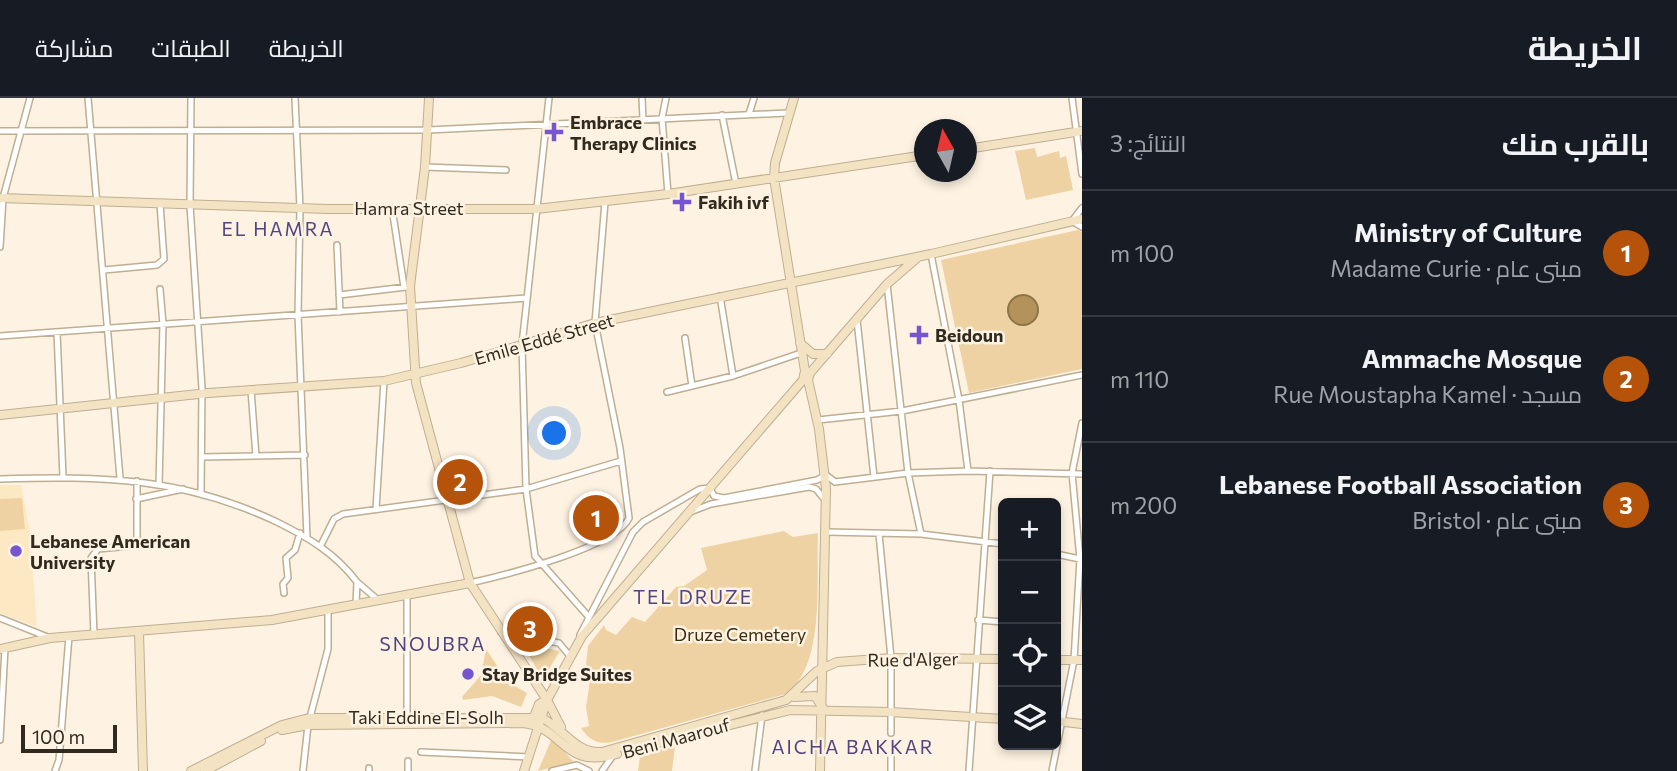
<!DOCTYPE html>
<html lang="ar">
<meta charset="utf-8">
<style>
:root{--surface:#171b24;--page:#242831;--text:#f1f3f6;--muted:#9ea1a6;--line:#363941;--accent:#b45309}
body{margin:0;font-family:Commissioner,Cairo,sans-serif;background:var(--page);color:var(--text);direction:rtl}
.controls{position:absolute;right:21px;bottom:21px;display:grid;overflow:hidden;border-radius:10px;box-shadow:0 4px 10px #0003}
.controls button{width:63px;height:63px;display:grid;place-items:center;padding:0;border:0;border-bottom:2px solid var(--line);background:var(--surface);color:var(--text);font:35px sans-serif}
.compass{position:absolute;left:914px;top:21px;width:63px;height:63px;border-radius:50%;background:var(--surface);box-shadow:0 4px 10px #0003;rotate:352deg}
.scale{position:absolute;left:21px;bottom:18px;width:96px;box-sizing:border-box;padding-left:7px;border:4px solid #312a1f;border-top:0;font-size:19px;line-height:24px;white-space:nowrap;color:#312a1f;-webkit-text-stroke:5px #fef3e2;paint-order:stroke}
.you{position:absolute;left:555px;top:336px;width:24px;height:24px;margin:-18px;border:5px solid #fff;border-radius:50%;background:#1a73e8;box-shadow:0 0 0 10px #1a73e833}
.badge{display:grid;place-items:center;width:46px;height:46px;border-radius:50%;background:var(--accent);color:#fff;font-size:23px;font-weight:700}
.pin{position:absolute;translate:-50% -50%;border:4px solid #fff;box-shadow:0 2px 7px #0006}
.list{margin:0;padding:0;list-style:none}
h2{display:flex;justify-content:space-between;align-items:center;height:91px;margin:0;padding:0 28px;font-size:30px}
h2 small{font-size:23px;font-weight:400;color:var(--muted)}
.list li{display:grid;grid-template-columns:46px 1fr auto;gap:21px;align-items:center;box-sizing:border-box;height:126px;padding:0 28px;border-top:2px solid var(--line)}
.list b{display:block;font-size:26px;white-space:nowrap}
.list p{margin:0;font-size:23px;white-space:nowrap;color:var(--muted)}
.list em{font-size:23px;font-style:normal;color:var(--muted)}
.icon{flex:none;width:38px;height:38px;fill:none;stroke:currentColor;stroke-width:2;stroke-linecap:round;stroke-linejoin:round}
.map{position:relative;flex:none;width:1082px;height:673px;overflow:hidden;direction:ltr}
header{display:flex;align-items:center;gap:42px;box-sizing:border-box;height:98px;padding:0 35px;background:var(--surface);border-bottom:2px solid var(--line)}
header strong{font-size:33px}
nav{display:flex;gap:38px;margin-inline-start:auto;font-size:24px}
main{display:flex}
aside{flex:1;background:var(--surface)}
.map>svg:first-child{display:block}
</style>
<header>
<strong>الخريطة</strong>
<nav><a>الخريطة</a><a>الطبقات</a><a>مشاركة</a></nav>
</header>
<main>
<aside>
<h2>بالقرب منك<small>النتائج: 3</small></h2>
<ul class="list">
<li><span class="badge">1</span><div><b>Ministry of Culture</b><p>مبنى عام · Madame Curie</p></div><em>100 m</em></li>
<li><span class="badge">2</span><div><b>Ammache Mosque</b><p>مسجد · Rue Moustapha Kamel</p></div><em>110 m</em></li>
<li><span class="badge">3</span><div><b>Lebanese Football Association</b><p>مبنى عام · Bristol</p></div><em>200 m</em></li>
</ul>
</aside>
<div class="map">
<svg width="1082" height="673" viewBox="0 0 1082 673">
<rect width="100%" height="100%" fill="#fef3e2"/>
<path fill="#fde8c4" d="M 0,387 L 21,387 L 30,434 L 37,529 L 0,515 Z"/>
<path fill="#eed2a3" d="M 1035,50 L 1037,59 L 1059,53 L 1060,60 L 1066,58 L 1073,92 L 1026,102 L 1015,53 Z
M 1078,132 L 1082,134 L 1082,271 L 969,295 L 941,162 Z
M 22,400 L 25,431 L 0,433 L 0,401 Z
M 784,433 L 793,439 L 818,435 C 816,481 826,567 786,596 L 612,644 C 598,647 589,642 581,630 L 589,628 L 586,609 L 591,576 L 586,566 L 588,548 L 604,527 L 606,532 L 616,537 L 632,519 L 645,524 L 676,489 L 684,488 L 707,472 L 701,450 Z
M 522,546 L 560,553 L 543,581 Z
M 486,551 L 508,584 L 527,595 L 521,609 L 492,598 L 463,602 L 462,599 L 481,577 Z
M 552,640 L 574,664 L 538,673 Z
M 675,648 L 672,673 L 638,673 L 640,658 L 637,658 Z"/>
<path fill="#b3935b" stroke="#8c7449" stroke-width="2" d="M1008 212a15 15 0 1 1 30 0a15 15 0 1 1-30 0Z"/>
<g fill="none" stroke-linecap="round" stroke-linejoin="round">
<defs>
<path id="street" d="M 88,0 L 120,380
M 191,0 L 190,107 L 202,290 L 201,394
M 295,0 L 300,110 L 298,217 L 307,439
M 549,0 L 522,247 L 526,391 L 535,458 L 588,518
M 642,0 L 643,21
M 666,0 L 662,20 L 668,96
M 1072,0 L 1082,76
M 749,16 L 754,0
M 722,17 L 736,86
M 0,33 L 428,32 L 787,15
M 425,69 L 506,72
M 392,110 L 404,189
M 1082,110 L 1072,123 L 1082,129
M 337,147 L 340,214
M 0,149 L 3,100 L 30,0
M 931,156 L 959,302 L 968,373
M 104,172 L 157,167 L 164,161 L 160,106
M 887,186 L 908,375 L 921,436
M 339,197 L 406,189
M 720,198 L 733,278
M 857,222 L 874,379
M 57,234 L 63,379
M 0,238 L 527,200
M 685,240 L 692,288
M 251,292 L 256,358
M 667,294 L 733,278 L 801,255
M 818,322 L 902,313 L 1082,277
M 202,359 L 305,357
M 0,381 C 103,378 182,379 277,424 C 309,440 335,455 357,484 L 356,506
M 159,387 L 163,226 L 160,191
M 136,401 L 183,391
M 376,411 L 384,283
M 690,414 L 711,406 L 809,389 L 816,391 L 825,402
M 826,434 L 921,436 L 1003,446
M 879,436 L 891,560 L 891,635
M 321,447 L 334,421 L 343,416 L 526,391 L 621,363
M 1056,456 L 1080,461
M 357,484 L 378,502
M 470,485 C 502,478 617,449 629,420 L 620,350 L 595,225 L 605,104
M 284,495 L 283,486 L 288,480 L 286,460 L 295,452 L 300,435
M 407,496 L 407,618
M 0,520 L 50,540
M 978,522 L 1003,524
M 501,534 L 559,545 L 569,557
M 94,537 L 91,460 L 98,451 L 130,448 L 137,443 L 137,383
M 580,537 L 633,434 L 643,424 L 700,391 L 710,390 L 714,398 L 724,400 L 817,382 L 826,377 L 835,384 L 908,375 L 968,373 L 1082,376
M 0,642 L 5,550
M 421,654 L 529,659
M 408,663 L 408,673
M 55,673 L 59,662 L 69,538
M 303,673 L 308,627 L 328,551 L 328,511
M 369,673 L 369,670
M 552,673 L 577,667 L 589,673
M 602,673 L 612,659
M 755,673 L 762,617
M 891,673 L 891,659
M 969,673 L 990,373
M 1052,673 L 1074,562 L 1080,461 L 1072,375 L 1082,325"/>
<path id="secondary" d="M 429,0 L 425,69 L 410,188 L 416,285 L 470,485 L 547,602 L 561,629
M 967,51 L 1082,33
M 0,100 L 328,111 L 536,111 L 668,96 L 925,57
M 800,245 L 813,256 L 827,256
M 0,317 L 208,295 L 384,283 L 461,265 L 595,225 L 931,156 L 1082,121
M 139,534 L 143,673
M 0,551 L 50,540 L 272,522 L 470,485
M 1056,562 L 1082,562
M 794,599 L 815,598 L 823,610
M 534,619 L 539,606 L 547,602
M 1056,623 L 1082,626
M 282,632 L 308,627 L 522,625 C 566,629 561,672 617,656
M 630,652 L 790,612 L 891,614 L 1003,621
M 191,673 L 282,627 L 309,620 L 542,620 C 564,631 576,656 602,654 L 786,602 L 817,573 L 837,564 L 891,560 L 1003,561
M 205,673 L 261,643
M 524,673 L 547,602 L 582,538 L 803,282 L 805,273 L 774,80 L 775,65 L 794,0
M 820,673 L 826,390 L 819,331 L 808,282 L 810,275 L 887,186 L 917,160"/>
</defs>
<use href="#street" stroke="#beae92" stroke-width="8"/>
<use href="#secondary" stroke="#beae92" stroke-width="10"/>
<use href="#street" stroke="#fff" stroke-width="5"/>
<use href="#secondary" stroke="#f4e3c3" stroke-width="8"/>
</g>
<g fill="#7556d0" stroke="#fef3e2" stroke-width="2.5">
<path d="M550.5 23.5h7v7h7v7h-7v7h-7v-7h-7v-7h7z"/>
<path d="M678.5 93.5h7v7h7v7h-7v7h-7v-7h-7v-7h7z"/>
<path d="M915.5 226.5h7v7h7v7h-7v7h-7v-7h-7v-7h7z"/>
<circle cx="16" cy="453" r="7"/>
<circle cx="468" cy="576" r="7"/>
</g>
<g text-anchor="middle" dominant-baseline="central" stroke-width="5" stroke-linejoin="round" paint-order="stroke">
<g font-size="18" font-weight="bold" fill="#312a1f" stroke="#fef3e2" text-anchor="start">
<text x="570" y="24">Embrace<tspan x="570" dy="21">Therapy Clinics</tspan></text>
<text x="698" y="104">Fakih ivf</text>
<text x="935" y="237">Beidoun</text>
<text x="30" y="443">Lebanese American<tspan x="30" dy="21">University</tspan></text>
<text x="482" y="576">Stay Bridge Suites</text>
</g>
<g font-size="18" fill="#312a1f" stroke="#fef3e2">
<text x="409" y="110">Hamra Street</text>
<text transform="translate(544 241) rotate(-16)">Emile Eddé Street</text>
<text transform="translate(913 561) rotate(-1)">Rue d'Alger</text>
<text x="426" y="619">Taki Eddine El-Solh</text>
<text transform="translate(676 640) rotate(-15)">Beni Maarouf</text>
</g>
<g font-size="18" fill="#3a2c11" stroke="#fef3e2">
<text x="740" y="536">Druze Cemetery</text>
</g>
<g font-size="19" letter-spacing="2" fill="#514482" stroke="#fef3e2">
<text x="278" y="130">EL HAMRA</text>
<text x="693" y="498">TEL DRUZE</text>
<text x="433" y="545">SNOUBRA</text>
<text x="853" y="648">AICHA BAKKAR</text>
</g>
</g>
</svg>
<div class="controls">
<button>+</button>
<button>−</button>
<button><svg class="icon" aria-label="locate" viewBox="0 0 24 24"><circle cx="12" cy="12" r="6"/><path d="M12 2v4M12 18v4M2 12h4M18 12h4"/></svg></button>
<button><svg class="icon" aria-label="layers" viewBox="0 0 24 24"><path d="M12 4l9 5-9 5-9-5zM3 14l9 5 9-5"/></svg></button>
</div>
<svg class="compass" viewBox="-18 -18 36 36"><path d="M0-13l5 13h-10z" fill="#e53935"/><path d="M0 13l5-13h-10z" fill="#9ea1a6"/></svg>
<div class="scale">100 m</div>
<div class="you"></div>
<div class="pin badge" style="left:596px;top:420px">1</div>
<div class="pin badge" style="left:460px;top:384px">2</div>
<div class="pin badge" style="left:530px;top:531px">3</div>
</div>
</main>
